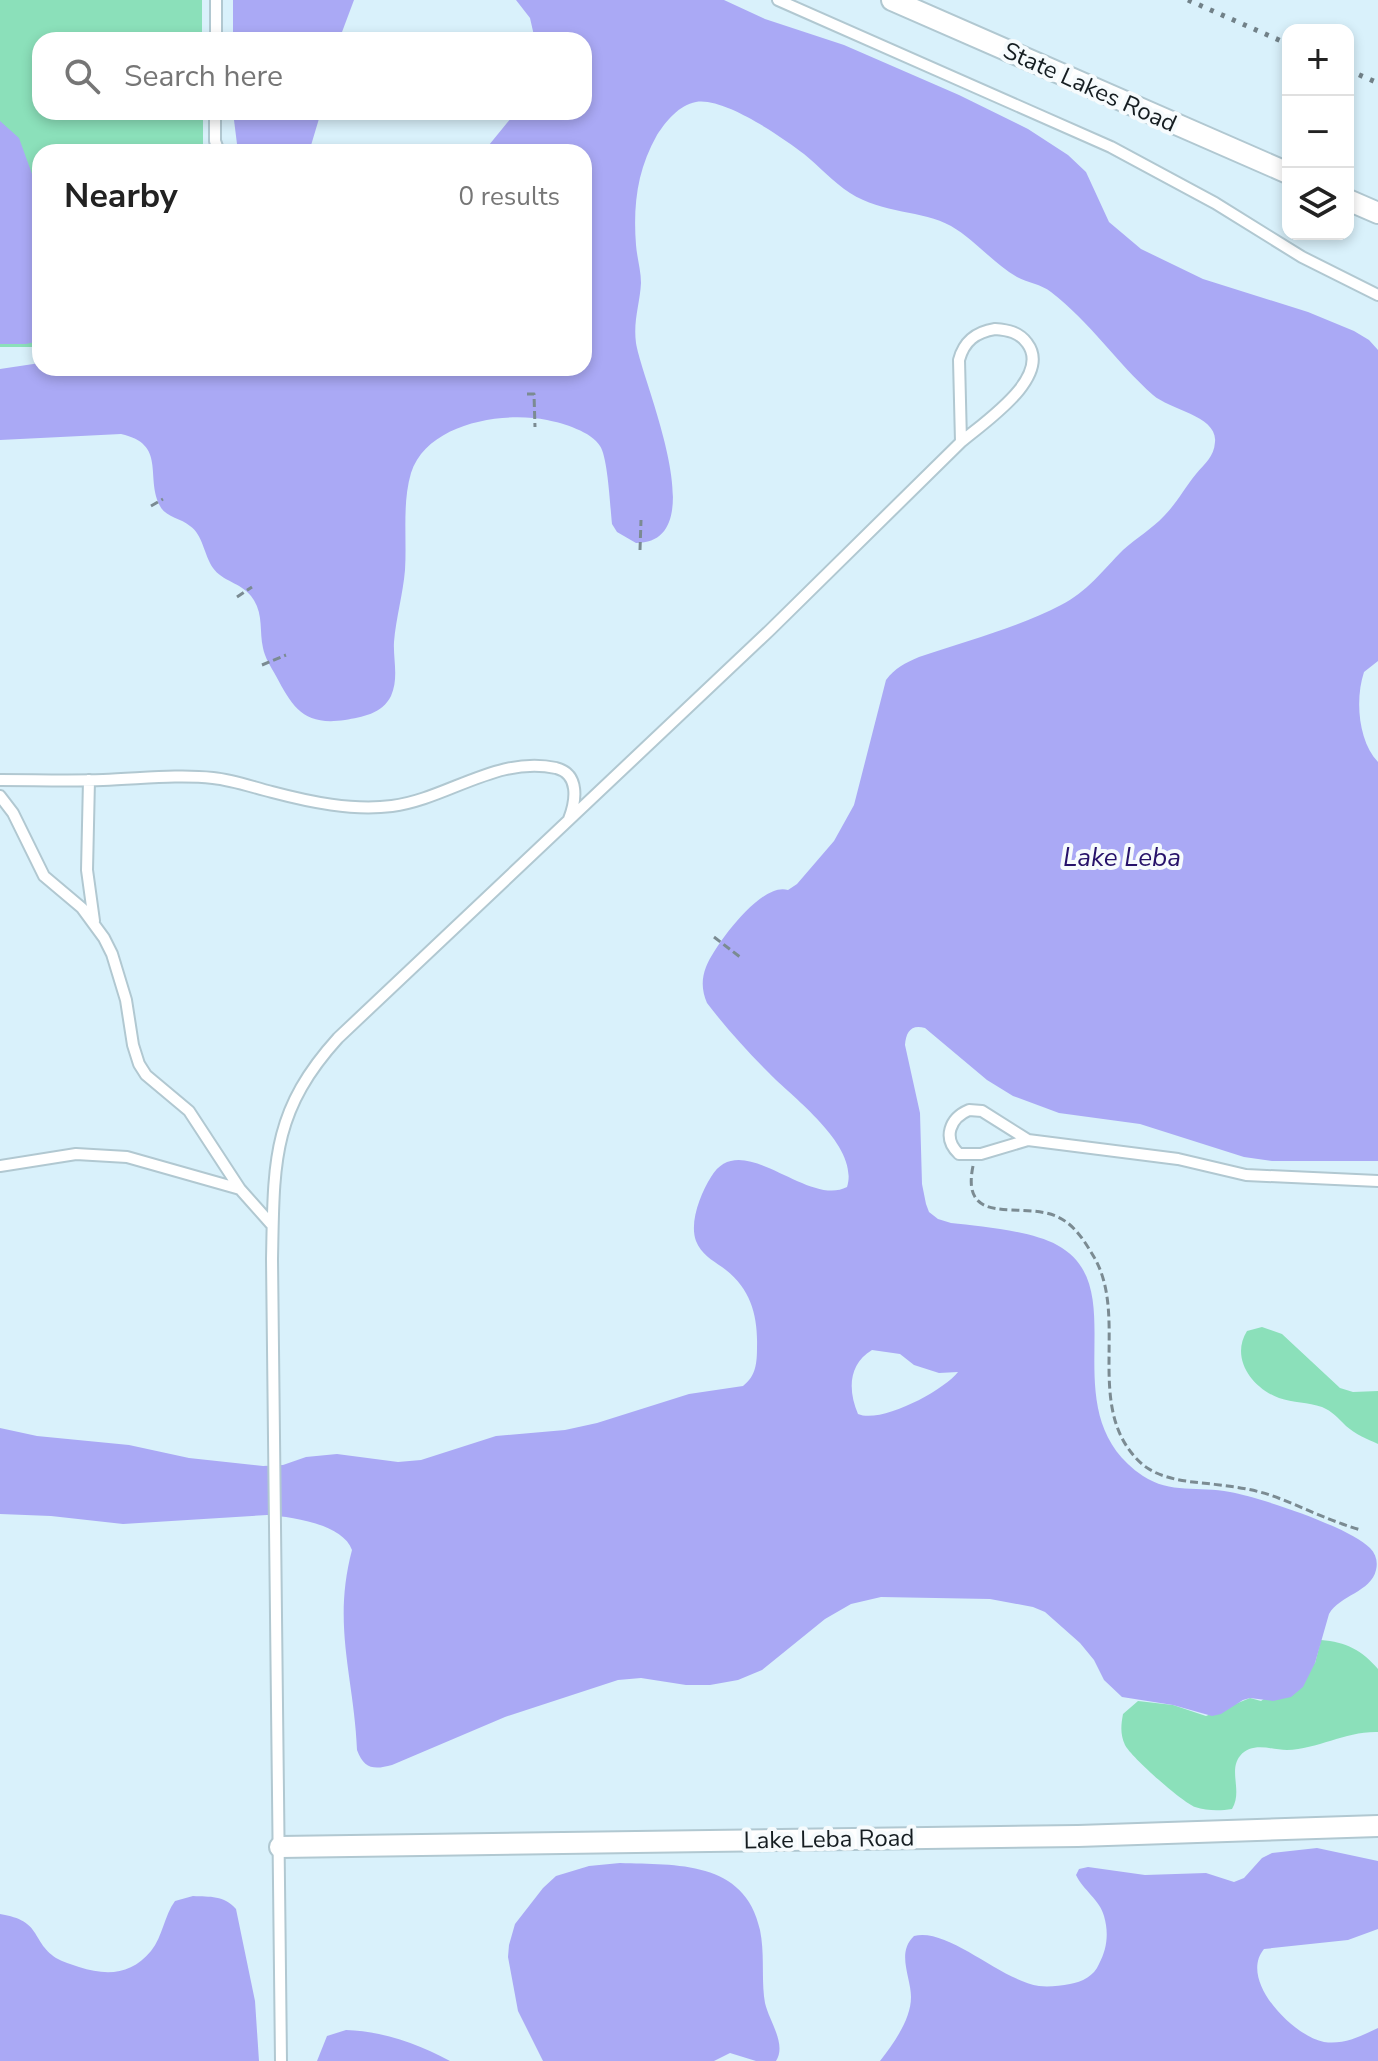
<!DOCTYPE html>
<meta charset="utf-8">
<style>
:root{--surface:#fff;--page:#f6f6f6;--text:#222;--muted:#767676;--line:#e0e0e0}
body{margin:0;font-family:"Nunito Sans",sans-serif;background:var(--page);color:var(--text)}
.controls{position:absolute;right:24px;top:24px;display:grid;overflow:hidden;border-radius:16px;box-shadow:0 4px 12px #0003}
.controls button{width:72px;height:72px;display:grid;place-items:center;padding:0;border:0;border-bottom:2px solid var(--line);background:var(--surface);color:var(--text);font:40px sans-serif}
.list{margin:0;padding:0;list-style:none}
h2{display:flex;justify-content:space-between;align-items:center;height:104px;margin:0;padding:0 32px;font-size:34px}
h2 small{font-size:26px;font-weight:400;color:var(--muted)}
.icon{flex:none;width:44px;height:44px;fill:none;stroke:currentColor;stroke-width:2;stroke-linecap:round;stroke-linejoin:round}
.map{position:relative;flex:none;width:1378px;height:2061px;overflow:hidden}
.search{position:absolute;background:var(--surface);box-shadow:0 4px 12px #0003;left:32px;top:32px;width:560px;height:88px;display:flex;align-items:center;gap:20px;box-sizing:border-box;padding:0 28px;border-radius:24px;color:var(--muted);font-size:30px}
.panel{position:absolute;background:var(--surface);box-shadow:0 4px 12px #0003;left:32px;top:144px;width:560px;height:232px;border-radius:24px}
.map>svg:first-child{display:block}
</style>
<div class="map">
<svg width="1378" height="2061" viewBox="0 0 1378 2061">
<rect width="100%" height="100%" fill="#d9f1fb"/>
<path fill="#8be0ba" d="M 0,0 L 202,0 L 202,40 L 40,40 L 40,112 L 203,112 L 203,152 L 40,152 L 40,347 L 0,347 Z
M 1262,1327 L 1282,1334 L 1340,1388 L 1353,1392 L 1378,1391 L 1378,1444 C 1367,1439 1355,1434 1346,1426 C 1338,1418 1332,1411 1322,1407 C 1308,1402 1293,1403 1279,1398 C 1252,1388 1230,1358 1247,1331 Z
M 1321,1640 C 1346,1642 1362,1650 1378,1669 L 1378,1732 C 1346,1731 1318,1749 1287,1750 C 1272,1750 1252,1741 1240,1756 C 1228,1771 1243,1791 1232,1809 C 1220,1811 1207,1811 1195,1807 C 1182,1802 1131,1757 1125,1745 C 1120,1734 1121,1725 1123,1714 L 1138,1701 L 1173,1705 L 1206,1716 L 1250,1698 L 1261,1701 L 1315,1663 Z"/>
<path fill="#aaa9f5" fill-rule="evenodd" d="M 233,0 L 354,0 L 339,40 L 233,40 Z
M 516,0 L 724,0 L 765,19 L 844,45 L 959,95 L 1028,129 L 1068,155 L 1086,172 L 1109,222 L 1141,249 L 1203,279 L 1308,312 L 1354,331 L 1369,340 L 1378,350 L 1378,661 L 1364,672 C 1355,699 1358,741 1378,762 L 1378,1161 L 1272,1161 L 1244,1157 L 1140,1124 L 1059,1113 L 1013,1096 L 987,1080 L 925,1028 C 911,1024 906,1032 905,1045 L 920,1113 L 922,1184 L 926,1204 L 929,1212 L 938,1219 L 951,1223 C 980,1226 1032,1231 1057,1245 C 1137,1288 1048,1412 1143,1476 C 1170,1494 1199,1486 1230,1492 C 1262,1498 1349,1527 1370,1548 C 1376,1554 1378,1562 1376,1570 C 1371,1592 1340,1595 1329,1614 L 1315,1663 L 1303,1687 L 1291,1697 L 1273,1701 L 1250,1698 L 1243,1700 L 1221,1714 L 1212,1716 L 1173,1705 L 1122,1697 L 1104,1680 L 1094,1660 L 1080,1643 L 1045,1612 L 1033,1607 L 990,1599 L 881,1597 L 851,1604 L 825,1619 L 762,1670 L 738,1680 L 710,1685 L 686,1685 L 641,1678 L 618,1680 L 505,1717 L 392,1765 C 374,1770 364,1769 357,1750 C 354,1677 332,1626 352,1550 C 343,1524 292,1517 267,1515 L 123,1524 L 51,1516 L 0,1514 L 0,1428 L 37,1436 L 129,1445 L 189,1458 L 263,1466 L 283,1465 L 306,1457 L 337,1454 L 398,1462 L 421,1460 L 496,1436 L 565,1430 L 597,1423 L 689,1394 L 743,1386 C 756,1376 757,1363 757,1347 C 758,1314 750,1287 722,1267 C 712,1260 701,1254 696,1241 C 689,1222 701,1193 711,1177 C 741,1126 807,1208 847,1187 C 860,1146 793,1098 769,1073 C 747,1051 726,1028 707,1003 C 702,991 701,980 706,967 C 715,945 762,881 788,890 L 797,884 L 834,841 L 854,805 L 886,680 C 895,668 905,663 919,657 C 966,641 1017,628 1061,605 C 1087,592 1103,570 1123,550 C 1136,538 1152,529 1164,516 C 1177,503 1185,487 1196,474 C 1205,463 1214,457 1215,442 C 1218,416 1170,410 1153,395 C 1117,363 1090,322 1051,292 C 1041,284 1028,283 1017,277 C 993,263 975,240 951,226 C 922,210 883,214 850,193 C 833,182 820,167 804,154 C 782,137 724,97 696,102 C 679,105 666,121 657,135 C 637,170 633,206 636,245 C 637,258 641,270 641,283 C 640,303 633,321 636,343 C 642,382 716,543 636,543 L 617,532 L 612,524 C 610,506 608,458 600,446 C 592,432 563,423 547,420 C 503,411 427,423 411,473 C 402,504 407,538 405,570 C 403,594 396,618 394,642 C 393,659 399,678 391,696 C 382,714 362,717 345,720 C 304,726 293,708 276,676 C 271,667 265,658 263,648 C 259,630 264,612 251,596 C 241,583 222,581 213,568 C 204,555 203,535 190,526 C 181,518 165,517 160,506 C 145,477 167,444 121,434 L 0,440 L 0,369 L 40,363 L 40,368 L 584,368 L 584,152 L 476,152 L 489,145 L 516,112 L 584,112 L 584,40 L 535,40 L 530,18 ZM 872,1350 L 900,1354 L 914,1365 L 939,1373 L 958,1372 C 943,1391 881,1424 858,1414 C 848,1391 848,1364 872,1350 Z
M 233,112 L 321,112 L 309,152 L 238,152 Z
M 0,121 L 19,138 L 40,196 L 40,341 L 26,344 L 0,344 Z
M 1317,1848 L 1378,1861 L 1378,1929 L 1348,1940 L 1264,1949 C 1238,1980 1293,2036 1324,2042 C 1344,2045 1361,2036 1378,2028 L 1378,2061 L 880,2061 C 893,2044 911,2020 911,1997 C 911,1977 896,1953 914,1936 C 948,1927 1000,1980 1039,1986 C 1048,1987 1060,1986 1070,1984 C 1082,1982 1094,1976 1099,1964 C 1107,1949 1109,1933 1104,1916 C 1100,1900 1083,1890 1076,1875 L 1079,1869 L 1088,1867 L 1145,1875 L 1206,1873 L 1234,1882 L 1244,1878 L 1262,1858 L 1272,1853 Z
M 620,1863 C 676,1865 745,1860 760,1930 C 765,1954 761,1980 765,2003 C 769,2021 787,2044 776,2061 L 756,2061 L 730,2053 L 714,2061 L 543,2061 L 518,2011 L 508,1957 L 509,1945 L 515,1924 L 543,1888 L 556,1876 L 589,1866 Z
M 193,1896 C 210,1897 224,1895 236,1909 L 255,2001 L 259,2061 L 0,2061 L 0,1914 C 43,1921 30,1940 56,1958 C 63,1962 71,1964 79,1967 C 107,1976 131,1975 151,1951 C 163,1936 164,1916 175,1901 Z
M 346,2030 C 383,2031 418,2044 450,2061 L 317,2061 L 327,2036 Z"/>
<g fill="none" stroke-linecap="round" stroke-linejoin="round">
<defs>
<path id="lane" d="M 778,0 L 1111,147 L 1215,203 L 1302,257 L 1378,295
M 216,40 L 216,0
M 215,112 L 215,141 L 219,152
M 995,329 C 1008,330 1019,332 1027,343 C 1053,377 983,423 961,442 L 959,360 C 964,341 976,332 995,329 Z
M 0,780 C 34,780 69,781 103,780 C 139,779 177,774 213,778 C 233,780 252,787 272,792 C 310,802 352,811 392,806 C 447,799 498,755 556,768 C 580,774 576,801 569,819
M 89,780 L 87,870 L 94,921
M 0,796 L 13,813 L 44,876 L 82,908 L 104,938 L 112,954 L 126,1000 L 133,1045 L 139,1064 L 146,1075 L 189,1111 L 240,1189
M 969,1110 L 982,1111 L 1028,1140 L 981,1154 L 959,1154 C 942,1138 950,1118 969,1110 Z
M 1028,1140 L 1178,1159 L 1246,1175 L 1378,1181
M 0,1166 L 76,1154 L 127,1157 L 240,1189 L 272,1225
M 281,2061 L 272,1259 C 274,1164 271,1112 338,1038 L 770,630 L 961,442"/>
<path id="street" d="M 892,0 L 1288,173
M 1348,200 L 1378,213
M 280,1847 L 1078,1836 L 1378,1826"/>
</defs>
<use href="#lane" stroke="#b1c8d1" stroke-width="14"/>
<use href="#street" stroke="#b1c8d1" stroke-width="24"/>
<path stroke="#7b8b92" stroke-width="3" stroke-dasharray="8 4" stroke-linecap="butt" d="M 527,394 L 534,394 L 535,427
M 151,506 L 163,499
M 640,550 L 641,520
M 237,597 L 252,587
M 262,665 L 286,655
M 714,937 L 740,957
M 973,1166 C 960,1229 1022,1200 1058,1217 C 1075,1225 1085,1242 1094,1257 C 1130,1319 1082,1410 1142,1464 C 1156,1476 1176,1480 1193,1482 C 1219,1485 1246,1487 1270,1495 C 1301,1506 1329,1521 1361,1530"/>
<use href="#lane" stroke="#fff" stroke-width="10"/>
<use href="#street" stroke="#fff" stroke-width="20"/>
<path stroke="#718188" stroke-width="5" stroke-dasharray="4 8" stroke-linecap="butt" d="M 1188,0 L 1288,44
M 1348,70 L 1378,83"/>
</g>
<g text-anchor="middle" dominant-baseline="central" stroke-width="8" stroke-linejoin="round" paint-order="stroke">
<g font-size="24" fill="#151d21" stroke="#f6fbfd">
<text transform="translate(1090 87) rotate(24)">State Lakes Road</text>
<text transform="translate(829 1839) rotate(-1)">Lake Leba Road</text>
</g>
<g font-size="26" font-style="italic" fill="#27136a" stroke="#f6fbfd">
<text x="1122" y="857">Lake Leba</text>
</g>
</g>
</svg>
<div class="controls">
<button>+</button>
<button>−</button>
<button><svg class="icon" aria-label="layers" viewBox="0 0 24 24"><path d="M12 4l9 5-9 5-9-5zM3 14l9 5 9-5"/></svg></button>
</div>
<div class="search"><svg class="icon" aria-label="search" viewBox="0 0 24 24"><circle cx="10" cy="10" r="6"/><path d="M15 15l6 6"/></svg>Search here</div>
<section class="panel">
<h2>Nearby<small>0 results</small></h2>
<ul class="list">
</ul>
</section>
</div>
